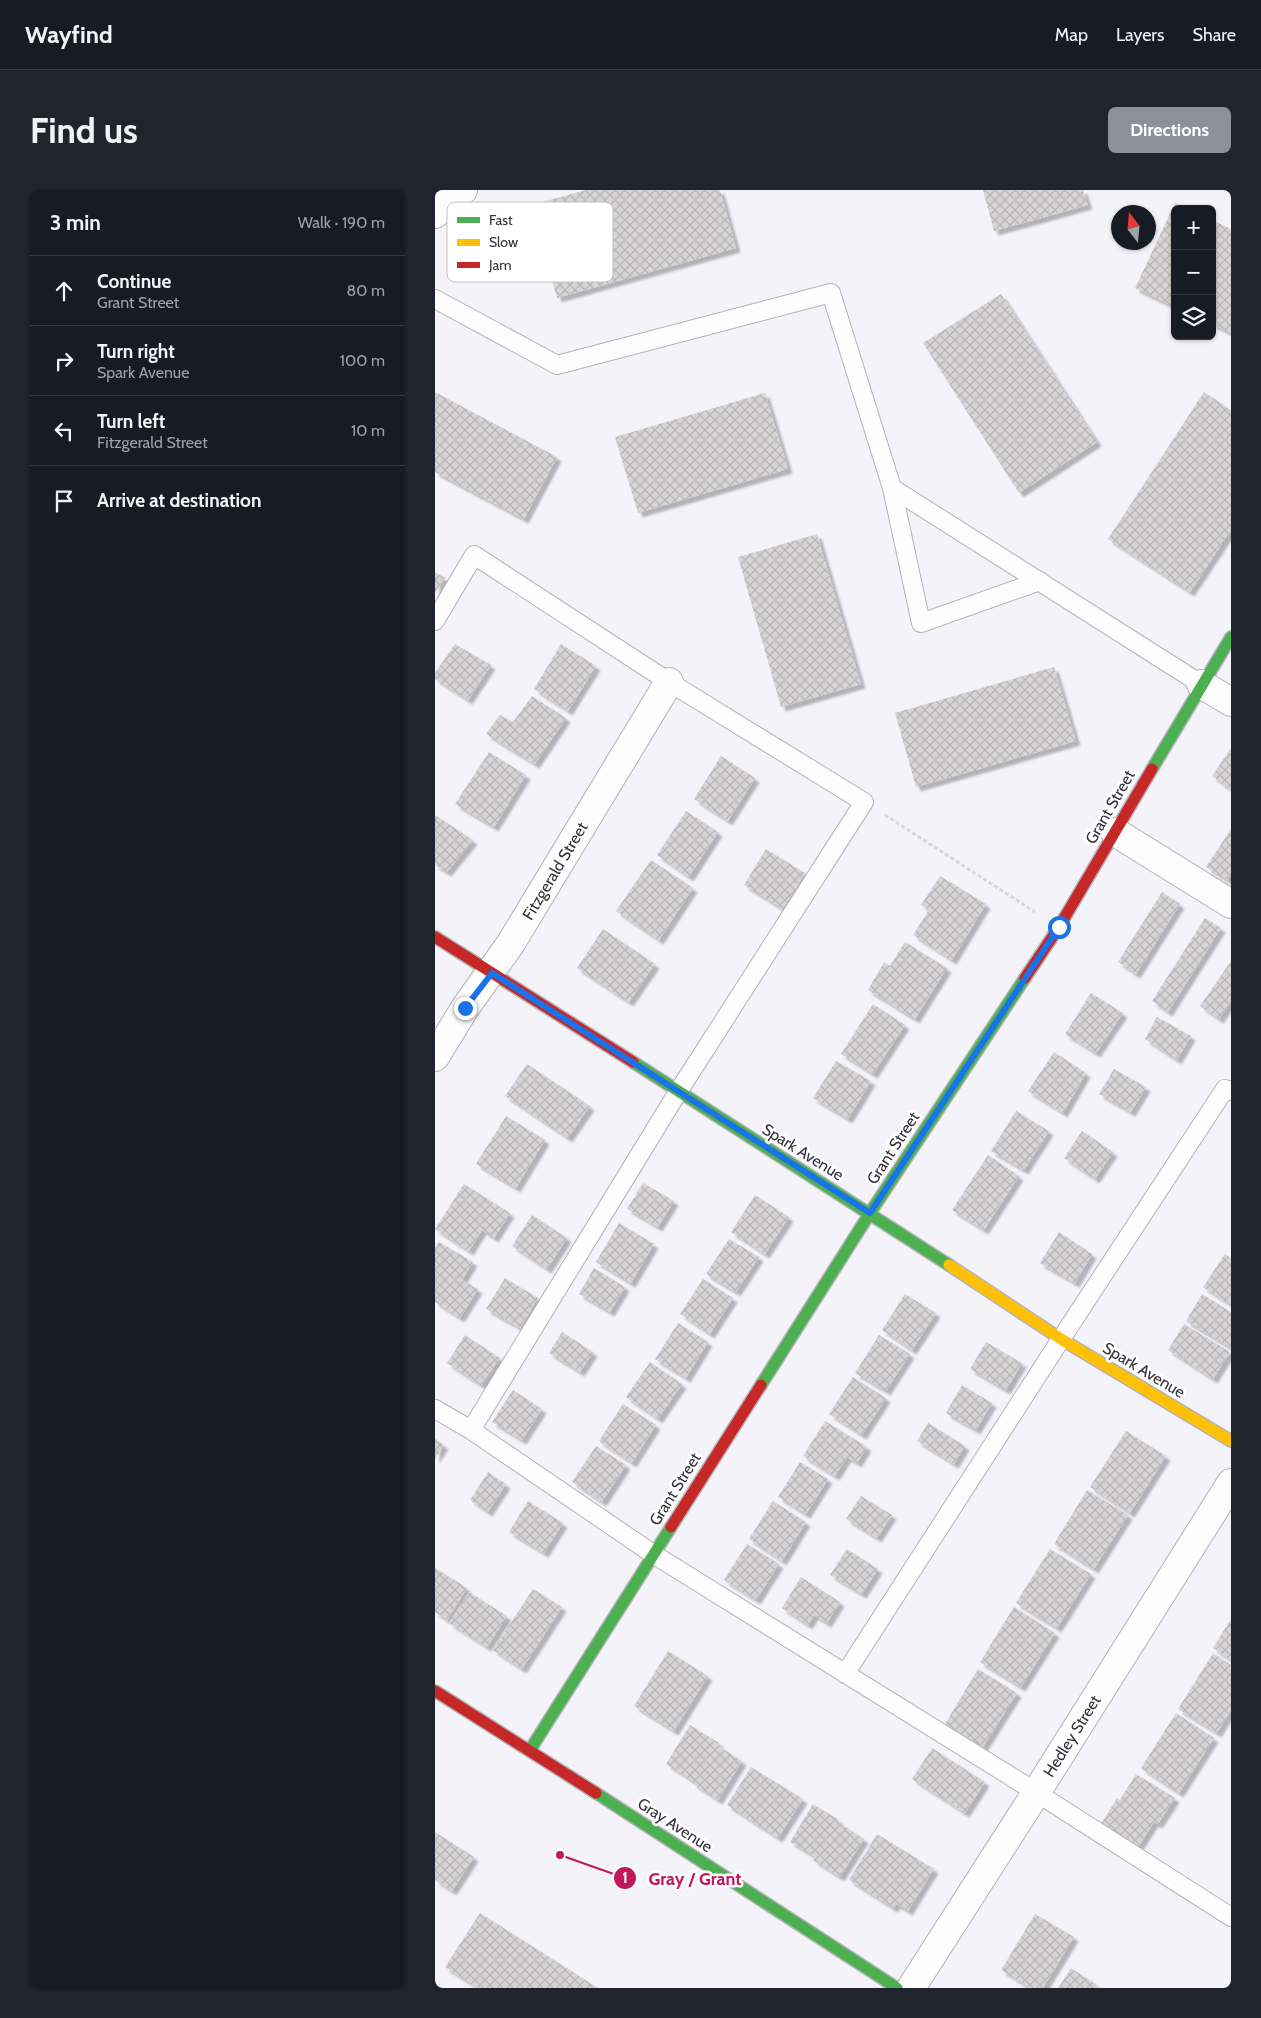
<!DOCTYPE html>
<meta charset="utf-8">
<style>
:root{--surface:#171b24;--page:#20242c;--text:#f1f3f6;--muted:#9ea1a6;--line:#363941;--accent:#8c9099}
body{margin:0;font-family:Cabin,sans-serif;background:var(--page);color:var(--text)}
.controls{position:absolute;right:15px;top:15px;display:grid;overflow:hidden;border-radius:8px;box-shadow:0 1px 4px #0004}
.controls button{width:45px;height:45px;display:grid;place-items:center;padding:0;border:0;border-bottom:1px solid var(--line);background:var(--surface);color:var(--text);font:25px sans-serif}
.compass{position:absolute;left:676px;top:15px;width:45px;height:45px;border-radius:50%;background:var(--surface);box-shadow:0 1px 4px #0004;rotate:344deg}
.stop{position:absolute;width:15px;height:15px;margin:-11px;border:4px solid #1a73e8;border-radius:50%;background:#fff}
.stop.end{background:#1a73e8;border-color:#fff;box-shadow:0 1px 5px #0008}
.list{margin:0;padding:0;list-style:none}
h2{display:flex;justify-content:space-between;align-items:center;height:65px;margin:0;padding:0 20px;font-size:21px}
h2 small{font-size:16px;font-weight:400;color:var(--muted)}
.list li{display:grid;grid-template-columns:32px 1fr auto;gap:15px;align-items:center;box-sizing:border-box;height:70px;padding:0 20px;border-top:1px solid var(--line)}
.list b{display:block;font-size:19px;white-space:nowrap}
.list p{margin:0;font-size:16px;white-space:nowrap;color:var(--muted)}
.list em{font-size:16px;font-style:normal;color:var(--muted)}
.icon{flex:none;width:28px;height:28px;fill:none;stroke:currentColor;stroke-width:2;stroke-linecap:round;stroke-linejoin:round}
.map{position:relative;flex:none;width:796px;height:1798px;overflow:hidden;border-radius:8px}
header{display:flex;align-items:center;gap:30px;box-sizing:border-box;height:70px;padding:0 25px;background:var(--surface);border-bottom:1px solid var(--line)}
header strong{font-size:24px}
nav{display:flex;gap:28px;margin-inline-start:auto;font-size:18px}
.intro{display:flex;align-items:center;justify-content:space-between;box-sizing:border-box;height:120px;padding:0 30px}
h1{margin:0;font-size:35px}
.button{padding:12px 22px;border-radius:8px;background:var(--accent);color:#fff;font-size:18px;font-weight:700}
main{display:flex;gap:30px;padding:0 30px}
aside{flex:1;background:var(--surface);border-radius:8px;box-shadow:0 1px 4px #0004}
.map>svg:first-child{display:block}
</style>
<header>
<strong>Wayfind</strong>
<nav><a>Map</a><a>Layers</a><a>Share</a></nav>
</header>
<div class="intro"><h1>Find us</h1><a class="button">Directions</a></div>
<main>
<aside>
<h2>3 min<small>Walk · 190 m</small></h2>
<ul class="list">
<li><svg class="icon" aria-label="ahead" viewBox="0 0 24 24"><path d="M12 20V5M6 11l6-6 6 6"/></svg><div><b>Continue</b><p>Grant Street</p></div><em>80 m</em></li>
<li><svg class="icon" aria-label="right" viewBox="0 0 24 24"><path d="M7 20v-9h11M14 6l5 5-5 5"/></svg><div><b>Turn right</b><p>Spark Avenue</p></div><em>100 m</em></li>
<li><svg class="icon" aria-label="left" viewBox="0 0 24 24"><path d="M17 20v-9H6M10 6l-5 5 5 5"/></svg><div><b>Turn left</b><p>Fitzgerald Street</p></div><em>10 m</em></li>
<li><svg class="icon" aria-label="arrive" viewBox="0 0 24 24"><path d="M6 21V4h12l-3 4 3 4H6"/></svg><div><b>Arrive at destination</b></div></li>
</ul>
</aside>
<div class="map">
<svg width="796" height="1798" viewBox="0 0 796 1798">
<defs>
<pattern id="building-cross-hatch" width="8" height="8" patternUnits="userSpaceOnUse" patternTransform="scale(1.25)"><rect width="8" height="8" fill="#d7d4d6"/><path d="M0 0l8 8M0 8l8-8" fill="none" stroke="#b9b6b8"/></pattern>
<filter id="shadow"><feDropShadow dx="4.5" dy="4.5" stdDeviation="1" flood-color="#0004"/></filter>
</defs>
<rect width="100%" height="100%" fill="#f4f3fa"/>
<path fill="url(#building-cross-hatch)" filter="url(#shadow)" d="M 151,0 L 285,0 L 301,58 L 122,108 L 96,15 Z
M 548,0 L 648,0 L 653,15 L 559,41 Z
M 740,13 L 752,19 L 740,19 L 740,117 L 700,98 Z
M 777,30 L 796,39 L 796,143 L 777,134 Z
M 566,104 L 662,252 L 584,303 L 488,153 Z
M 0,202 L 122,267 L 89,329 L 0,282 Z
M 769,202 L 796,220 L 796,340 L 755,402 L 673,349 Z
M 330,203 L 353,279 L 203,323 L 180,247 Z
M 382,344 L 426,494 L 346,517 L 303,367 Z
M 0,382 L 10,388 L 0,403 Z
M 20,454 L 56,475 L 33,510 L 0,489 L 0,483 Z
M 126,454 L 161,476 L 133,521 L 99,499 Z
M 619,477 L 641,551 L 481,597 L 460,523 Z
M 97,506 L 131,528 L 100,574 L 51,544 L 65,525 L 78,532 Z
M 796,558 L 796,600 L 777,586 Z
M 54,562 L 91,585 L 59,637 L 20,614 Z
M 286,566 L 320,588 L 293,631 L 259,609 Z
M 251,621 L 283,642 L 254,687 L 222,665 Z
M 0,625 L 38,650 L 12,682 L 0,675 Z
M 796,639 L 796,684 L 792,690 L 771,677 Z
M 331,659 L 370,683 L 348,719 L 309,695 Z
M 216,670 L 258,698 L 224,750 L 181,721 Z
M 505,686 L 551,714 L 517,770 L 478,745 L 494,720 L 486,715 Z
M 727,702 L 745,714 L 701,784 L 683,772 Z
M 770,728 L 786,738 L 733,822 L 717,811 Z
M 168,739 L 220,774 L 194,812 L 142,778 Z
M 470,752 L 512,778 L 480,829 L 433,800 L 449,772 L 455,776 Z
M 796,771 L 796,811 L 784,829 L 765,816 Z
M 656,803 L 688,823 L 661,863 L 630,844 Z
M 438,814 L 470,835 L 438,884 L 406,864 Z
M 722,827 L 756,846 L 742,870 L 710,849 Z
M 619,862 L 651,883 L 628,923 L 593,901 Z
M 401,871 L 436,891 L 413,929 L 378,908 Z
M 92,874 L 155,916 L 133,948 L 70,906 Z
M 679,879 L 711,897 L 696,922 L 664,904 Z
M 581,921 L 614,941 L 589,980 L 556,961 Z
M 71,926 L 110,950 L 81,998 L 41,974 Z
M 647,941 L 678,962 L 660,989 L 629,968 Z
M 553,965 L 584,986 L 549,1040 L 517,1020 Z
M 208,993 L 239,1011 L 223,1037 L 192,1019 Z
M 29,994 L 75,1023 L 59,1048 L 47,1040 L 34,1061 L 0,1039 Z
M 320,1005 L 354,1027 L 330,1064 L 296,1042 Z
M 97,1025 L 132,1048 L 112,1079 L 77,1056 Z
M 184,1033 L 219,1054 L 196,1093 L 161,1072 Z
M 624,1042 L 657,1064 L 640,1093 L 605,1073 Z
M 294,1049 L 324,1067 L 301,1102 L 271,1084 Z
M 4,1052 L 38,1072 L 27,1090 L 43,1099 L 25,1128 L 0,1112 L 0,1057 Z
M 790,1064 L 796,1068 L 796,1115 L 768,1097 Z
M 159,1078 L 190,1097 L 175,1122 L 144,1104 Z
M 70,1088 L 103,1108 L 85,1138 L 51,1119 Z
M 268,1089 L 298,1108 L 275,1144 L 245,1124 Z
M 470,1104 L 501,1123 L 477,1160 L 447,1140 Z
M 767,1104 L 796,1122 L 796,1158 L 751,1131 Z
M 243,1133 L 273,1152 L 251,1188 L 220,1169 Z
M 749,1134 L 795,1162 L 778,1189 L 733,1160 Z
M 127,1142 L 158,1162 L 145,1182 L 114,1163 Z
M 30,1145 L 65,1168 L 46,1195 L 12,1173 Z
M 444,1145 L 475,1164 L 451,1201 L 420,1183 Z
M 551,1152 L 587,1173 L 571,1200 L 535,1179 Z
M 215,1172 L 247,1194 L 223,1229 L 191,1207 Z
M 418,1187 L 451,1208 L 427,1245 L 394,1224 Z
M 527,1195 L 557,1213 L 541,1240 L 511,1223 Z
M 78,1200 L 107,1219 L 87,1250 L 57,1232 Z
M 188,1214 L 221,1235 L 197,1273 L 164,1251 Z
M 390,1231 L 432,1257 L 422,1273 L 412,1267 L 400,1286 L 368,1266 Z
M 493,1233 L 530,1256 L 519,1274 L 482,1251 Z
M 691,1241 L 731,1266 L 695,1323 L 655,1297 Z
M 0,1249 L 9,1255 L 0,1269 Z
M 161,1256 L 191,1275 L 167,1312 L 137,1292 Z
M 365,1272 L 393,1289 L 371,1324 L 343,1307 Z
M 53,1282 L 71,1294 L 53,1322 L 35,1310 Z
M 652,1300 L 693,1325 L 659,1379 L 619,1354 Z
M 426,1306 L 457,1325 L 442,1348 L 411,1329 Z
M 93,1311 L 128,1333 L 109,1363 L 74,1342 Z
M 338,1311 L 371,1332 L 347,1371 L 314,1349 Z
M 312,1354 L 344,1374 L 321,1410 L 289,1390 Z
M 412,1359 L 443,1379 L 427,1404 L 395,1385 Z
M 615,1359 L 656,1384 L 622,1438 L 581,1413 Z
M 0,1378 L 32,1398 L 12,1430 L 0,1422 Z
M 366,1387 L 405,1412 L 392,1433 L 379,1425 L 373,1435 L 347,1418 Z
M 98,1399 L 127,1417 L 87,1479 L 58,1460 Z
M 34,1402 L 72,1426 L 52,1457 L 14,1433 Z
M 579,1417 L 620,1443 L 586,1497 L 545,1472 Z
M 796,1429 L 796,1470 L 778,1458 Z
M 233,1461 L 273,1486 L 239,1541 L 199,1516 Z
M 778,1463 L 796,1475 L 796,1520 L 782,1543 L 743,1519 Z
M 543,1479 L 582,1503 L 548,1557 L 510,1534 Z
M 741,1523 L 779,1548 L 744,1603 L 706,1578 Z
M 255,1535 L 284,1553 L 282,1555 L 307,1571 L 283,1610 L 257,1593 L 258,1591 L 231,1574 Z
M 497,1558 L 550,1592 L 530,1623 L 477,1589 Z
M 316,1577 L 368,1609 L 343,1648 L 292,1615 Z
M 701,1584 L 740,1608 L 723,1634 L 719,1632 L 703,1657 L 666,1634 L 682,1608 L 685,1610 Z
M 378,1614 L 404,1630 L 403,1632 L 429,1649 L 405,1687 L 378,1670 L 381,1667 L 355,1652 Z
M 0,1642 L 39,1667 L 17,1701 L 0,1690 Z
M 442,1644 L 499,1679 L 473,1721 L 461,1714 L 458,1718 L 414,1690 Z
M 45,1723 L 163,1798 L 43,1798 L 10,1777 Z
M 600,1724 L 639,1747 L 608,1798 L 595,1798 L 566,1780 Z
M 636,1778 L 662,1795 L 661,1798 L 623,1798 Z"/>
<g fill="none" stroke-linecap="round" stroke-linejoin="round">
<defs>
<path id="lane" d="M 0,109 L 122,175 L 396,103 L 457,298 L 766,494
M 457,298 L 486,433 L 605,391
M 0,431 L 39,365 L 234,492 L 429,612 L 243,902 L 36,1240
M 0,1219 L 36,1240 L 218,1364 L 580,1589 L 796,1727
M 410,1484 L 626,1149 L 790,899 L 796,901"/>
<path id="street" d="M 0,24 L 5,15 L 28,0
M 766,494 L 796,512
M 680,642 L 796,714
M 0,867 L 30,818 L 76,753 L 234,492
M 476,1798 L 601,1603 L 796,1293"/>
<path id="fast" d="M 717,579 L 796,447
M 198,872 L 514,1075
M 326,1195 L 435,1023 L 590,788
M 95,1560 L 236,1337
M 161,1603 L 462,1798"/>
<path id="slow" d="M 514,1075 L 626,1149 L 796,1251"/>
<path id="jam" d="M 0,747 L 198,872
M 590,788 L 624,737 L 717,579
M 236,1337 L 326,1195
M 0,1501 L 161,1603"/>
</defs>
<use href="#lane" stroke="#b3b2b7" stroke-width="20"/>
<use href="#street" stroke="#b3b2b7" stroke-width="30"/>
<use href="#fast" stroke="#b3b2b7" stroke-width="14"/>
<use href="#slow" stroke="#b3b2b7" stroke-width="14"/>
<use href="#jam" stroke="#b3b2b7" stroke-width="14"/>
<path stroke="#d6d5d8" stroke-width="3" stroke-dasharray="4 2.5" stroke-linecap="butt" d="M 450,625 L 600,722"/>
<use href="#lane" stroke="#fdfdfe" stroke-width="18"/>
<use href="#street" stroke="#fdfdfe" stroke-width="28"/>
<use href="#fast" stroke="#4caf50" stroke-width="11"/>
<use href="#slow" stroke="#ffc107" stroke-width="11"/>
<use href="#jam" stroke="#c62828" stroke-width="11"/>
</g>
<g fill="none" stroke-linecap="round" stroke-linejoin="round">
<path stroke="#1a73e8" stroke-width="6" d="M 30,818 L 57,783 L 435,1023 L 624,737"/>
</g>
<g text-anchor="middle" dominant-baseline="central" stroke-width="5" stroke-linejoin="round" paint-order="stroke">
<g font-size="16" fill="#333238" stroke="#fff">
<text transform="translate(675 617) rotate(-60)">Grant Street</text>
<text transform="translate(120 681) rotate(-59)">Fitzgerald Street</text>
<text transform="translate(458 958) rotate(-57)">Grant Street</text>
<text transform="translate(368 962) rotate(32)">Spark Avenue</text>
<text transform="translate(709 1180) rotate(31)">Spark Avenue</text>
<text transform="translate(240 1299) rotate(-58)">Grant Street</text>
<text transform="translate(637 1546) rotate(-58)">Hedley Street</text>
<text transform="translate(240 1635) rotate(33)">Gray Avenue</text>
</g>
</g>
<rect x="12" y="12" width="166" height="80" rx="8" fill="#fff" stroke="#c2c2c3" stroke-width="1"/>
<rect x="22" y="27" width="23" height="6" fill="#4caf50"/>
<rect x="22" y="49" width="23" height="7" fill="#ffc107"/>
<rect x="22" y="72" width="23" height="6" fill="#c62828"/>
<g font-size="14" fill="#333238">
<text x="54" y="35">Fast</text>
<text x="54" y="57">Slow</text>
<text x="54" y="80">Jam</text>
</g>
<path fill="none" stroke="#c2185b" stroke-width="2" d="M125 1665L190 1688"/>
<g fill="#c2185b" stroke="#fff" stroke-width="2">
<circle cx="125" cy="1665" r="5"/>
<circle cx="190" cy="1688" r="12"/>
</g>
<g font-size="15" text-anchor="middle" font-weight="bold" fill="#fff">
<text x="190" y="1693">1</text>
</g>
<g font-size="18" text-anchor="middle" font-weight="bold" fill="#c2185b" stroke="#fff" stroke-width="5" stroke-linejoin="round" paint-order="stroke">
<text x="260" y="1695">Gray / Grant</text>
</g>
</svg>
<div class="controls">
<button>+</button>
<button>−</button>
<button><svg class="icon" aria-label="layers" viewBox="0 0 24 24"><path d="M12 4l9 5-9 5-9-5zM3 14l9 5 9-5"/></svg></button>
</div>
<svg class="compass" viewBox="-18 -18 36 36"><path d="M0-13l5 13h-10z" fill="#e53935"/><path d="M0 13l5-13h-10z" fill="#9ea1a6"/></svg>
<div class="stop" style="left:624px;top:737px"></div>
<div class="stop end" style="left:30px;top:818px"></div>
</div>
</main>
